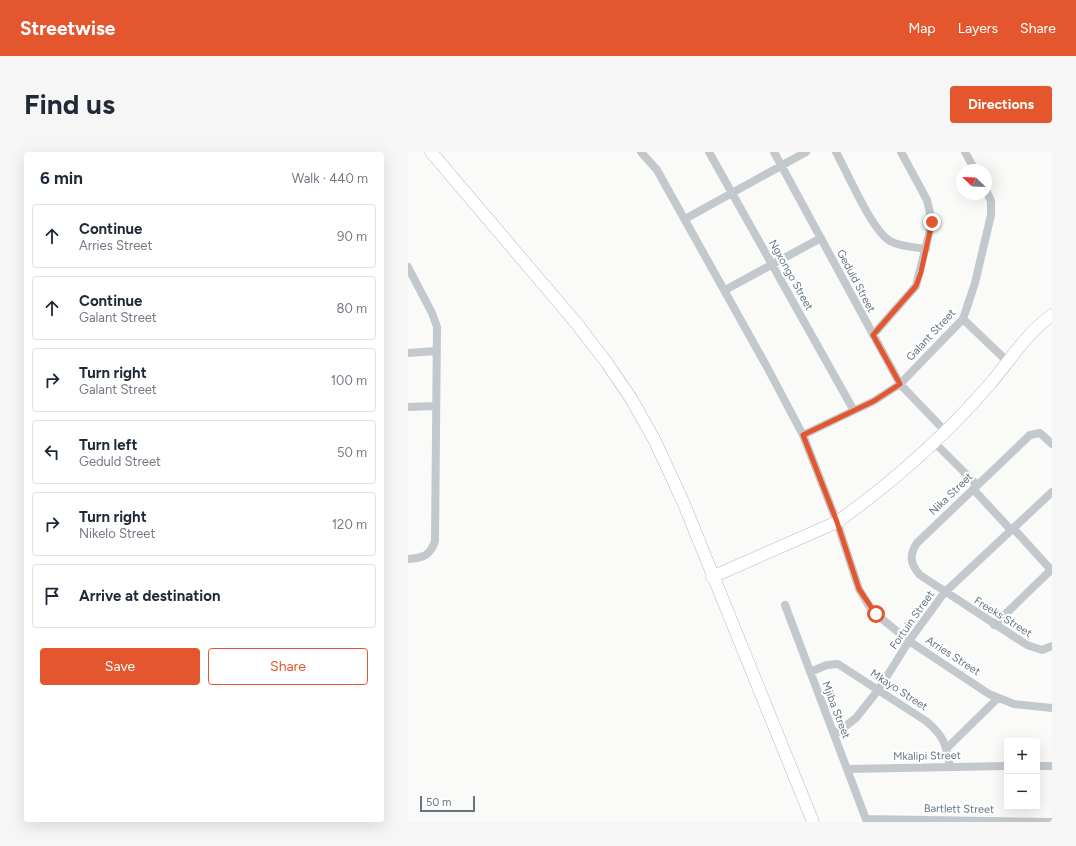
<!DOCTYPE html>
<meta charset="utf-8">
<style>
:root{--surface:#fff;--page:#f6f6f7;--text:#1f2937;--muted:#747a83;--line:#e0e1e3;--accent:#e4572e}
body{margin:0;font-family:Figtree,sans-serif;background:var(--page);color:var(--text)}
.controls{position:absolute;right:12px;bottom:12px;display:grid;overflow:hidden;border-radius:4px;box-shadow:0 4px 16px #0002}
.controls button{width:36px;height:36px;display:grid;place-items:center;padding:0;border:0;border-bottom:1px solid var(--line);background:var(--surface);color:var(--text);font:20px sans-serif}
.compass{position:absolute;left:548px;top:12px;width:36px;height:36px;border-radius:50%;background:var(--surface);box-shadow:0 4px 16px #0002;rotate:293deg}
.scale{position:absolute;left:12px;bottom:10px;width:55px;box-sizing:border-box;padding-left:4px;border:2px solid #657683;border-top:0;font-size:11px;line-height:14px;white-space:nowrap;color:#657683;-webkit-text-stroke:3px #fff;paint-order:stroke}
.stop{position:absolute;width:12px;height:12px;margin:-9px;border:3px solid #e4572e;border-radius:50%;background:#fff}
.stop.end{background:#e4572e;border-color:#fff;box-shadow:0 1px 4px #0008}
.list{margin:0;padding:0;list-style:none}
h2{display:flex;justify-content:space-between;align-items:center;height:52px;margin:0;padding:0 16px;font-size:17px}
h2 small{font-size:13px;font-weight:400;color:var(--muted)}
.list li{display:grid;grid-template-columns:26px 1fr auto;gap:12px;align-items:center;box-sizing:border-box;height:64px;margin:0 8px 8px;padding:0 8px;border:1px solid var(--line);border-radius:4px}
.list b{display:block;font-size:15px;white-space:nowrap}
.list p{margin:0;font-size:13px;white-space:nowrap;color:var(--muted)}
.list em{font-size:13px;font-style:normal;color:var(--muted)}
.actions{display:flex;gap:8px;padding:12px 16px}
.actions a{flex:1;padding:9px 0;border:1px solid var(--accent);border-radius:4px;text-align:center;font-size:14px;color:var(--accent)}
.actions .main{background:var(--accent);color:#fff}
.icon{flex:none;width:22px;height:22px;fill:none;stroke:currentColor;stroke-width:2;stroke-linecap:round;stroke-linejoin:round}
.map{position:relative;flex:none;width:644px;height:670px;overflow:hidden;border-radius:4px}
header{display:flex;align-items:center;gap:24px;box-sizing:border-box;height:56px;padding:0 20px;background:var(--accent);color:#fff}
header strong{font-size:19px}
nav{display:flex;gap:22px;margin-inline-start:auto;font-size:14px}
.intro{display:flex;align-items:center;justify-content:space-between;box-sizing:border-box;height:96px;padding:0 24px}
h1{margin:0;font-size:28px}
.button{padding:10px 18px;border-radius:4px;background:var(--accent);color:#fff;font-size:14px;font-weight:700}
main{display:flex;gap:24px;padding:0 24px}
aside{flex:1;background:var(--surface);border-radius:4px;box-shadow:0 4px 16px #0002}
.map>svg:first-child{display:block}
</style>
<header>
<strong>Streetwise</strong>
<nav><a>Map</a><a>Layers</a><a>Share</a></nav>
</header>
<div class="intro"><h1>Find us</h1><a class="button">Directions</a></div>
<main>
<aside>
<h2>6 min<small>Walk · 440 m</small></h2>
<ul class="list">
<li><svg class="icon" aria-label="ahead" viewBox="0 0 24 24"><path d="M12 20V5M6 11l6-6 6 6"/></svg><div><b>Continue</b><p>Arries Street</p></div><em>90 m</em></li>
<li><svg class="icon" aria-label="ahead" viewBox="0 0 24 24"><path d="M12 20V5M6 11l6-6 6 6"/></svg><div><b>Continue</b><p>Galant Street</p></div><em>80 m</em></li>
<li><svg class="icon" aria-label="right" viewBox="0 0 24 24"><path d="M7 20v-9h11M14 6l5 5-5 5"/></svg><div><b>Turn right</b><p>Galant Street</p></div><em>100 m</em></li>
<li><svg class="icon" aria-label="left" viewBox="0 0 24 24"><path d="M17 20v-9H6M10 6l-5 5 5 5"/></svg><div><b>Turn left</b><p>Geduld Street</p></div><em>50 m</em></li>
<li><svg class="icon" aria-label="right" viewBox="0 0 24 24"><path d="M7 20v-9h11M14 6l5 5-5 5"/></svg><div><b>Turn right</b><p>Nikelo Street</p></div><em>120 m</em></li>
<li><svg class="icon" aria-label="arrive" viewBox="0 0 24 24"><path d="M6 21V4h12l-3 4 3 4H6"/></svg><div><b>Arrive at destination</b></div></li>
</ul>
<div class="actions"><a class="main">Save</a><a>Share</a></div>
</aside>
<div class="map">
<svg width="644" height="670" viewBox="0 0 644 670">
<rect width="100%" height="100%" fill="#fafaf8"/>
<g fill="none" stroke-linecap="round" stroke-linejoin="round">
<defs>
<path id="secondary" d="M 23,0 L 169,172 L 199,211 L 224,248 L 247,289 L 276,352 L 405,670
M 304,425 L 429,370 C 485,330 536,285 581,233 C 602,209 618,181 644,163"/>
</defs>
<use href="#secondary" stroke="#b3babf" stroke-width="13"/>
<path stroke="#c3c8cc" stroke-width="8" d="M 233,0 L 249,18 L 359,215 L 395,283 L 429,370 L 451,437 L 461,454 L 468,462 L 501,489 L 581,542 L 606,552 L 644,556
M 301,0 L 445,257
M 366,0 L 492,232 L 538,280
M 428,0 C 439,20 464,79 482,89 C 493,95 507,95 518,97
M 557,0 L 567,18
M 277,67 L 398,0
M 0,115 L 24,161 L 29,175 L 27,389 C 22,404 15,406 0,407
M 317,138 L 413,86
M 555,167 L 600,210
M 465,183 L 508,134 L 524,70 L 519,48 L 493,0
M 0,201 L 28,199
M 0,255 L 27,254
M 395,283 L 466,249 L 492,232 L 555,167 L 567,131 L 583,63 L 583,49 L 578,38
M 527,291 L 569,333
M 644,292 L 632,281 L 622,283 L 509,391 C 501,403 502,412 512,423 L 619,493 L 634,498 L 644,494
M 565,337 L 603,378
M 605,376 L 644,419
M 377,453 L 459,670
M 586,473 L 644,417
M 402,520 L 419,513 L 430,512 L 518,569 C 536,584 538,592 542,615
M 426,583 L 448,566 L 471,537 L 501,489 L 536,441 L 644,340
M 539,596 L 590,546
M 629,614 L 644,614
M 439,617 L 599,614
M 458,667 L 644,670"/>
<use href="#secondary" stroke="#fff" stroke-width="12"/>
</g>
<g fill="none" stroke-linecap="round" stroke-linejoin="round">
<path stroke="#e4572e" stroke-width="5" d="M 468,462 L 451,437 L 429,370 L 395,283 L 466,249 L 492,232 L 465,183 L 508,134 L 513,120 L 524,70"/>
</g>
<g text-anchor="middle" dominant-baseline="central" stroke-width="4" stroke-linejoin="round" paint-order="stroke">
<g font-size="11" fill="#657683" stroke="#fff">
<text transform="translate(383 123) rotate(61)">Ngxongo Street</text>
<text transform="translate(448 129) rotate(62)">Geduld Street</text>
<text transform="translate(523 183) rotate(-47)">Galant Street</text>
<text transform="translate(543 342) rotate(-44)">Nika Street</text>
<text transform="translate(595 465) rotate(32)">Freeks Street</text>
<text transform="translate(504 468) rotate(-55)">Fortuin Street</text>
<text transform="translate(545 504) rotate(33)">Arries Street</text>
<text transform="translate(491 538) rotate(33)">Mkayo Street</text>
<text transform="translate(428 558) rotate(69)">Mjiba Street</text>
<text transform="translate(519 604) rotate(-1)">Mkalipi Street</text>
<text transform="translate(551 657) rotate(1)">Bartlett Street</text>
</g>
</g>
</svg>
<div class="controls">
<button>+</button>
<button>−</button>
</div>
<svg class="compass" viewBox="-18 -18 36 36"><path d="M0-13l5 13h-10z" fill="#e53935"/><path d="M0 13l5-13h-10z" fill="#747a83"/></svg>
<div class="scale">50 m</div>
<div class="stop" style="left:468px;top:462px"></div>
<div class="stop end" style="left:524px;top:70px"></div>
</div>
</main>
